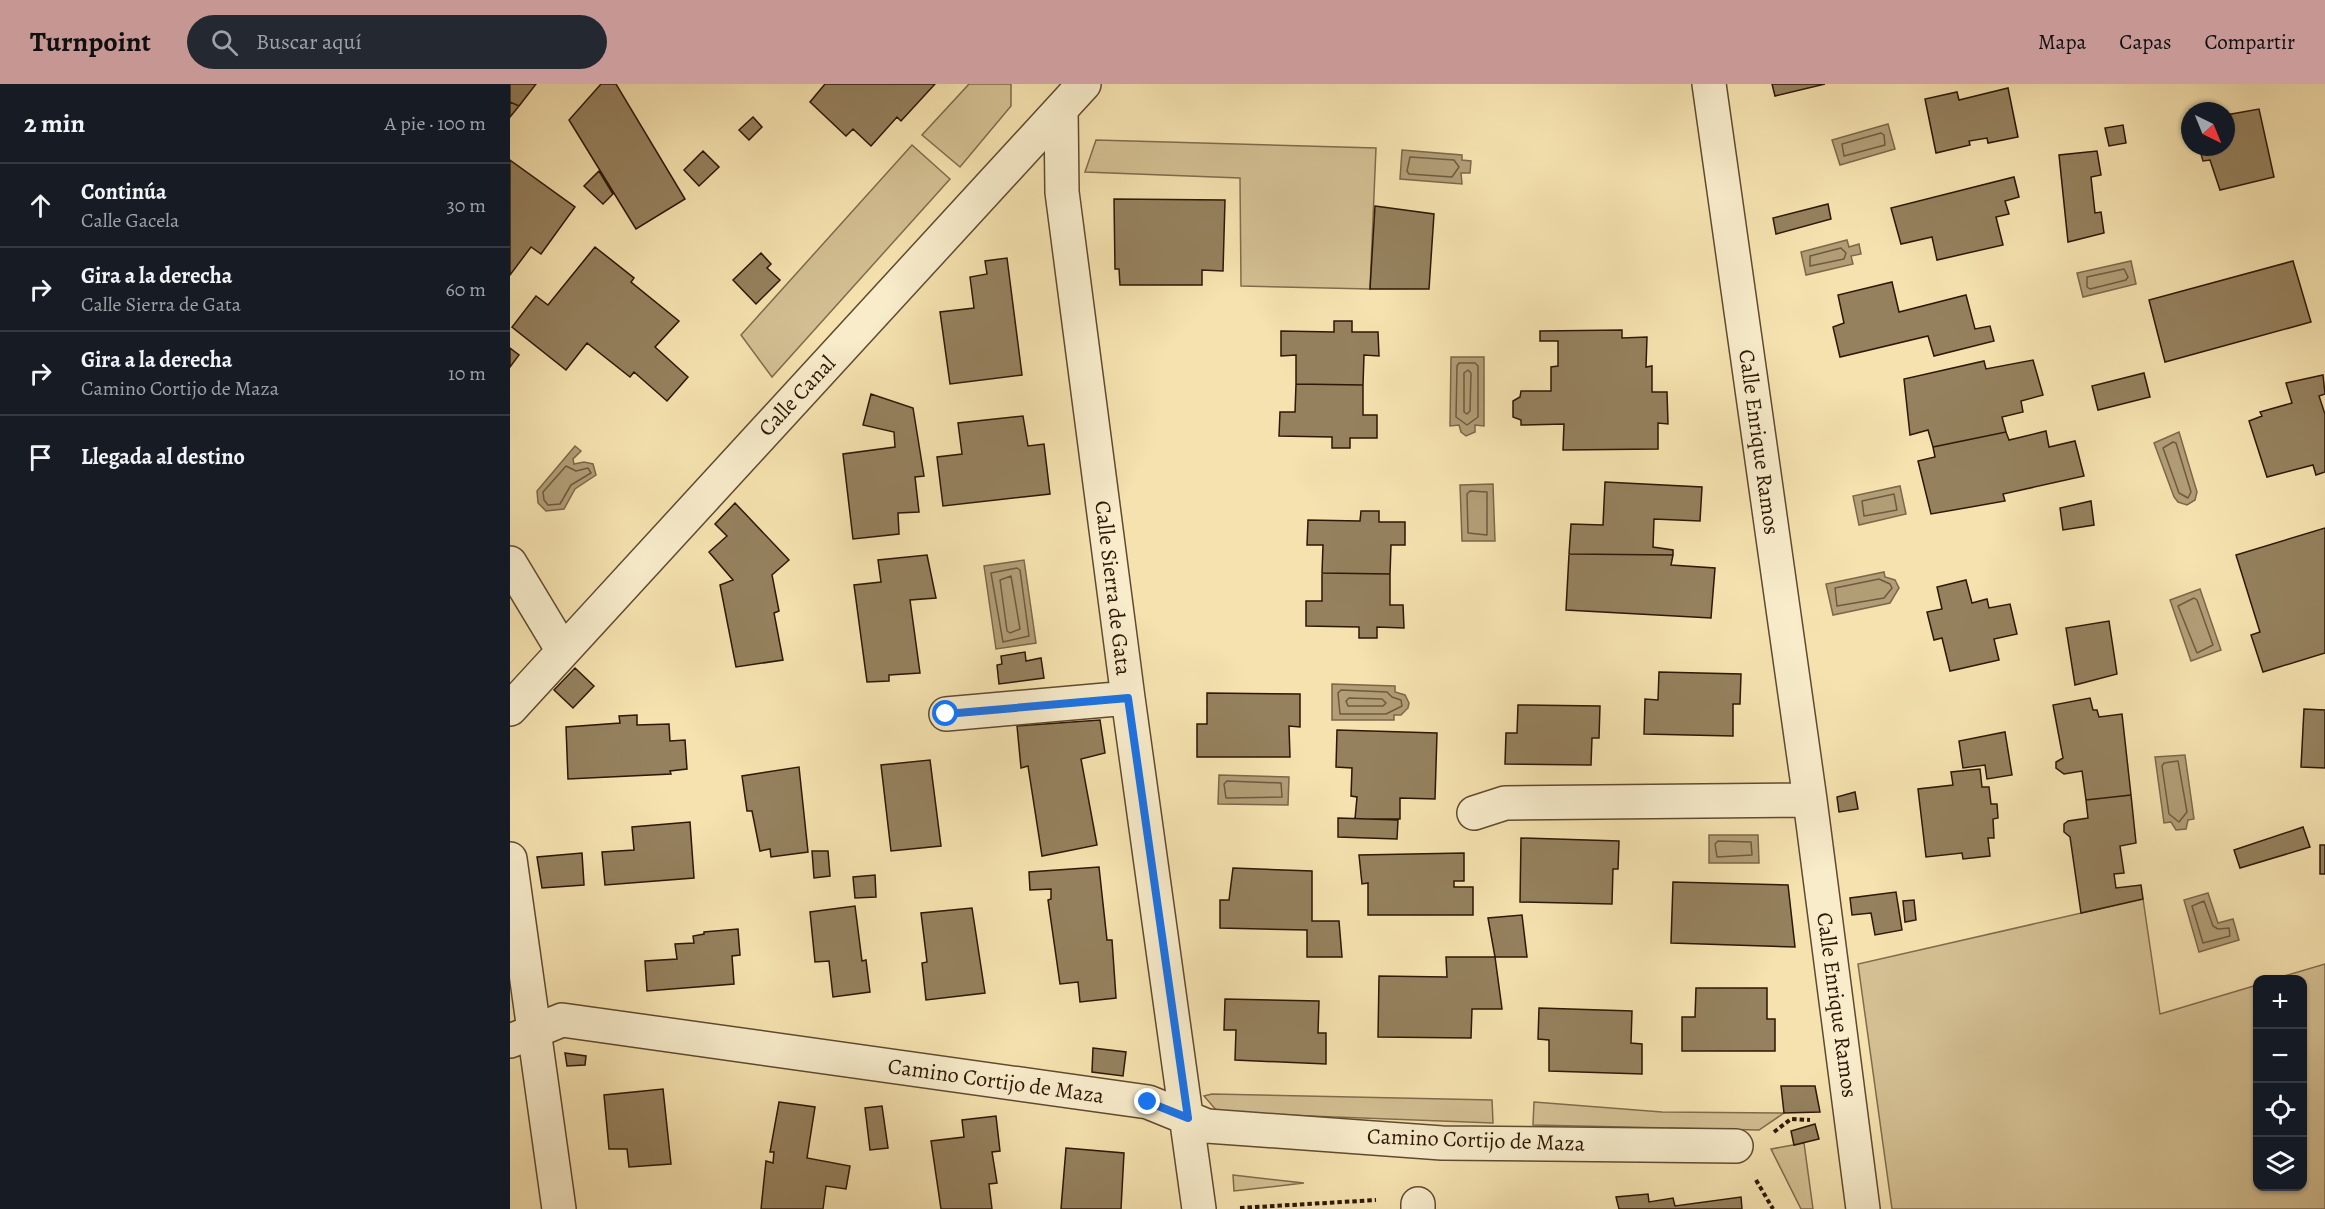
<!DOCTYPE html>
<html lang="es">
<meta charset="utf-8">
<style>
:root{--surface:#171b24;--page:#242831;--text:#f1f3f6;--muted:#9ea1a6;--line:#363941;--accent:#c59692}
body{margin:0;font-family:Alegreya,serif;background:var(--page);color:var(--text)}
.controls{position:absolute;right:18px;bottom:18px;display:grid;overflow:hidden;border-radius:12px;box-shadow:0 2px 4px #0004}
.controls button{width:54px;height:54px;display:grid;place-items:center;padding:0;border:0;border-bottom:2px solid var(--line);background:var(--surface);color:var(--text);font:30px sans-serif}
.compass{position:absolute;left:1671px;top:18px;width:54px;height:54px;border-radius:50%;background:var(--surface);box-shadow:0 2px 4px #0004;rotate:137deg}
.stop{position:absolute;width:18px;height:18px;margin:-14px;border:4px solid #1a73e8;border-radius:50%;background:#fff}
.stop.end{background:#1a73e8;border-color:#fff;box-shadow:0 2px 6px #0008}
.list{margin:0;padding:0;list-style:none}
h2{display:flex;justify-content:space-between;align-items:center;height:78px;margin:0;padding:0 24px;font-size:26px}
h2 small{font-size:20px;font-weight:400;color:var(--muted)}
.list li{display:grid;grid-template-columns:39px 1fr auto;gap:18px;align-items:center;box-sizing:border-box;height:84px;padding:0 24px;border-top:2px solid var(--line)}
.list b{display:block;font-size:22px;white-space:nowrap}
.list p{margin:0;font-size:20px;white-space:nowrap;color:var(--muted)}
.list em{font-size:20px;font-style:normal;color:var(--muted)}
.icon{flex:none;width:33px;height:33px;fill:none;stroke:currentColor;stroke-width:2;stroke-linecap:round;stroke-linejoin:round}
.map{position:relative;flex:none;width:1815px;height:1125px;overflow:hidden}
header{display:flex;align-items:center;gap:36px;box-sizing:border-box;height:84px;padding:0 30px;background:var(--accent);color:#111}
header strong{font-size:28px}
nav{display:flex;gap:33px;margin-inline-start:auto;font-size:21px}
.search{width:420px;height:54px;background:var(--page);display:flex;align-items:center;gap:15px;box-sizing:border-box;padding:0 21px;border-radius:33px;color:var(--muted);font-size:22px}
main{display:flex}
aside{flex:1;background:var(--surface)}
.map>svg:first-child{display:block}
</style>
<header>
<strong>Turnpoint</strong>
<div class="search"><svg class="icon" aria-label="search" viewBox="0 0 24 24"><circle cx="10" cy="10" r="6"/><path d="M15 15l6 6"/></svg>Buscar aquí</div>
<nav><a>Mapa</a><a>Capas</a><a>Compartir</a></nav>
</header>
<main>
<aside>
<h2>2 min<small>A pie · 100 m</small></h2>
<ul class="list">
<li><svg class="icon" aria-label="ahead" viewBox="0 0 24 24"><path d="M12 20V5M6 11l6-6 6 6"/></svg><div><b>Continúa</b><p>Calle Gacela</p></div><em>30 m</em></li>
<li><svg class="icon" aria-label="right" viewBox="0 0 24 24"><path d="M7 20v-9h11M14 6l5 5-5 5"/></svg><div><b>Gira a la derecha</b><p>Calle Sierra de Gata</p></div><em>60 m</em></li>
<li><svg class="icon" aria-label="right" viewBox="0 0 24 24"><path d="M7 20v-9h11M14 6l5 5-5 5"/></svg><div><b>Gira a la derecha</b><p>Camino Cortijo de Maza</p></div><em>10 m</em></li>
<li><svg class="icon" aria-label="arrive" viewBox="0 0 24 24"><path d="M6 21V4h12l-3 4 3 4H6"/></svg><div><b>Llegada al destino</b></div></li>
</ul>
</aside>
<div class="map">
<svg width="1815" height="1125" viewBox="0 0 1815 1125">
<rect width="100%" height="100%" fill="#f5e2af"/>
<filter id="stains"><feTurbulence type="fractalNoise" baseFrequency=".00333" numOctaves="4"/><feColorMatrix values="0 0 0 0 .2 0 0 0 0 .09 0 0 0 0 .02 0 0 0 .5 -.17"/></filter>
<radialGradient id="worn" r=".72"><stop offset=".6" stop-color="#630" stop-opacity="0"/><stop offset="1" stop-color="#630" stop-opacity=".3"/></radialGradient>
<path fill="#d3bf92" stroke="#806b4c" stroke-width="1.5" d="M 459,0 L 501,0 L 501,22 L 450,83 L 412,51 Z
M 586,56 L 866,64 L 860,205 L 731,202 L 730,94 L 575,88 Z
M 402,61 L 440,95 L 262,293 L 231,251 Z
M 1633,815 L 1650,930 L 1747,901 L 1748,1102 L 1792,1102 L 1792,896 L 1764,895 L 1815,880 L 1815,1125 L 1382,1125 L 1348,880 Z
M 702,1010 L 982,1016 L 983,1039 L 722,1029 L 707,1027 L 694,1012 Z
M 1024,1018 L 1152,1028 L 1274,1029 L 1249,1046 L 1023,1041 Z
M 1294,1059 L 1303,1125 L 1291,1125 L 1261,1065 Z
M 723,1091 L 794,1099 L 724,1107 Z"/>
<path fill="#b19d76" stroke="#7c6749" stroke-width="1.5" d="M 1378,40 L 1385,65 L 1330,81 L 1322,56 Z
M 892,66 L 952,71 L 952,76 L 961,77 L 960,89 L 951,89 L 952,100 L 890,95 Z
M 1337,156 L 1339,163 L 1349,160 L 1351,170 L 1341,172 L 1343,180 L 1296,191 L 1291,168 Z
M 1621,177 L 1626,200 L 1573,213 L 1567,189 Z
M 941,273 L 974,273 L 974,342 L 965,341 L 965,348 L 956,352 L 951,348 L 949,341 L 940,342 Z
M 1669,348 L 1687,408 L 1685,416 L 1677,421 L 1668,418 L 1664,413 L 1644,359 Z
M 65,362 L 71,367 L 63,375 L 64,380 L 74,378 L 83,380 L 86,391 L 65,405 L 54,425 L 36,427 L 28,419 L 27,407 Z
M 983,400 L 985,457 L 952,457 L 950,401 Z
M 1390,402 L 1396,430 L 1349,441 L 1343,412 Z
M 514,476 L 526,559 L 486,565 L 474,482 Z
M 1374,488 L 1375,493 L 1385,496 L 1389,504 L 1380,519 L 1323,531 L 1316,500 Z
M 1690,505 L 1711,566 L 1681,577 L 1660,516 Z
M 822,600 L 885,602 L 885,608 L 895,611 L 899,619 L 898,624 L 891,631 L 884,631 L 884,636 L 822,636 Z
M 1675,671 L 1684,735 L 1678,736 L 1676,745 L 1666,746 L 1661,738 L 1654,739 L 1645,673 Z
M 709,691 L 779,693 L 778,721 L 708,720 Z
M 1199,751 L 1248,751 L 1249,779 L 1199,779 Z
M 1698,809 L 1708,839 L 1723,835 L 1729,856 L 1689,868 L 1674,816 Z"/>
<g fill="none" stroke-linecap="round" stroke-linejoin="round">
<path stroke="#6f5a3e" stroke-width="1.5" d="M 1371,49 L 1374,51 L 1375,61 L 1334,72 L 1332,60 Z
M 900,73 L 944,76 L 949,83 L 942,93 L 899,90 L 897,87 Z
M 1331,164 L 1336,169 L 1334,175 L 1300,182 L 1300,172 Z
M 1614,185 L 1618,193 L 1616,196 L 1580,205 L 1577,203 L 1577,193 Z
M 949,279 L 965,279 L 968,282 L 968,333 L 957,341 L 946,333 L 947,282 Z
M 958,286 L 961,289 L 960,327 L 957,330 L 954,328 L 954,289 Z
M 1663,358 L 1666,359 L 1681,408 L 1678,414 L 1669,409 L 1653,364 Z
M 56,382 L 66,387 L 78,384 L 81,389 L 61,401 L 50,420 L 38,421 L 34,416 L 33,408 Z
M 960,407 L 977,408 L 977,451 L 958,449 L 957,410 Z
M 1384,410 L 1387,426 L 1354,432 L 1352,417 Z
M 507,484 L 510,486 L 519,552 L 493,558 L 481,489 Z
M 501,492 L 510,545 L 500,549 L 497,547 L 490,496 Z
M 1369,495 L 1380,500 L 1382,504 L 1374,514 L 1327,522 L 1325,504 Z
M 1684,514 L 1687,516 L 1703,561 L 1687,569 L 1668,522 Z
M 831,606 L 877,608 L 882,613 L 891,616 L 892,622 L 876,630 L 830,630 L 828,609 Z
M 839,614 L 872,615 L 876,619 L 873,622 L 838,622 L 836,617 Z
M 1668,677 L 1677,728 L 1669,738 L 1659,730 L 1652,682 L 1654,679 Z
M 717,697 L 771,699 L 772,713 L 716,714 L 714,700 Z
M 1208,757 L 1241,758 L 1242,771 L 1207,773 L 1205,760 Z
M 1694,817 L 1703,842 L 1708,845 L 1719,844 L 1720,852 L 1693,859 L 1682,822 Z"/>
</g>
<path fill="#95815e" stroke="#2d1706" stroke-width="1.5" d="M 0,0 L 26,0 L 9,22 L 0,18 Z
M 91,0 L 106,0 L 175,115 L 126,145 L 59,36 Z
M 315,0 L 425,0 L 391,37 L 387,33 L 361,62 L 343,45 L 336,52 L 300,18 Z
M 1262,0 L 1315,0 L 1265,12 Z
M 1498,4 L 1508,53 L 1478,59 L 1477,54 L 1459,57 L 1460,61 L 1426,69 L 1415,15 L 1447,8 L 1449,16 Z
M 0,18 L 9,22 L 0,33 Z
M 1749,25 L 1764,93 L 1710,106 L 1700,76 L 1693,77 L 1689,63 L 1716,63 L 1716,31 Z
M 243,33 L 252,43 L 239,56 L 229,46 Z
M 1613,41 L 1616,59 L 1599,62 L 1595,44 Z
M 193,67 L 209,83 L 189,102 L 174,86 Z
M 1587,67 L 1591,91 L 1581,93 L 1585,129 L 1591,128 L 1594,149 L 1558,158 L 1549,71 Z
M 0,76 L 65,123 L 31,170 L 21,163 L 0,191 Z
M 89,87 L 103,110 L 93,120 L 74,102 Z
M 1504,93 L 1509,113 L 1495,117 L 1499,130 L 1486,133 L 1493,161 L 1427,176 L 1422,153 L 1391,160 L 1381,124 Z
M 604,115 L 715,116 L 713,187 L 692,186 L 692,201 L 610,201 L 609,185 L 605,185 Z
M 1318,120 L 1321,135 L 1266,150 L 1263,134 Z
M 865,122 L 924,130 L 919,205 L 860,205 Z
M 85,163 L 124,194 L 121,198 L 169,237 L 145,263 L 178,293 L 157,317 L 124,288 L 120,293 L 77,259 L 56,286 L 2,243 L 26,212 L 38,221 Z
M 251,169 L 261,180 L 257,184 L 270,196 L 246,220 L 223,196 Z
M 497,174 L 512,291 L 440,300 L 430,228 L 464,224 L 460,193 L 477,190 L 475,177 Z
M 1783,177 L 1801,238 L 1655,278 L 1639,216 Z
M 1382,198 L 1389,228 L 1456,211 L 1465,245 L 1480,242 L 1484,257 L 1424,272 L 1418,252 L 1330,273 L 1323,243 L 1334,239 L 1328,211 Z
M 824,237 L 842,237 L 842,248 L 868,248 L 869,272 L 854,271 L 853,301 L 786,300 L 786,271 L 771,272 L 771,247 L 824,248 Z
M 1112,246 L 1112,254 L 1137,253 L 1136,283 L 1142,282 L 1142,308 L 1157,308 L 1158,340 L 1148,339 L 1148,365 L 1053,366 L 1054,340 L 1011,341 L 1011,336 L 1003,333 L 1003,317 L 1010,313 L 1011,307 L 1041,307 L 1041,283 L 1048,282 L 1048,257 L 1030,257 L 1030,247 Z
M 0,264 L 9,271 L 0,283 Z
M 1523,276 L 1533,311 L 1511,317 L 1513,328 L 1492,333 L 1496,348 L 1423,363 L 1418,346 L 1400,351 L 1394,295 L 1474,277 L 1476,285 Z
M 1634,289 L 1640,313 L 1588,326 L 1582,302 Z
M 1813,291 L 1815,310 L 1809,312 L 1815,330 L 1815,388 L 1806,391 L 1803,381 L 1757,393 L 1739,337 L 1752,332 L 1750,328 L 1782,319 L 1776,299 Z
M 786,300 L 853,301 L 853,331 L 867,331 L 867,354 L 840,354 L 840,364 L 822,364 L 822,353 L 769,352 L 770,328 L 785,328 Z
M 361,310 L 403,324 L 414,392 L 405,393 L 409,428 L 388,429 L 389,450 L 343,455 L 333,370 L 385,363 L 384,348 L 353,341 Z
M 513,332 L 518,362 L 534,360 L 540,410 L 433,422 L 427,373 L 452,370 L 448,339 Z
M 1536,347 L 1539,363 L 1565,357 L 1574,392 L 1493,410 L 1495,417 L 1421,430 L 1408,377 L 1425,373 L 1423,363 L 1496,348 L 1499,356 Z
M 1095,398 L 1192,403 L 1190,437 L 1144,435 L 1143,463 L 1163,466 L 1163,471 L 1059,470 L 1061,440 L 1093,441 Z
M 1581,417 L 1584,441 L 1553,446 L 1550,424 Z
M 225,419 L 279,476 L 262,491 L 269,527 L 264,529 L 273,576 L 226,583 L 210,501 L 223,496 L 199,468 L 217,452 L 205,440 Z
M 851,427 L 869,427 L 869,438 L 895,438 L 895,461 L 881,461 L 880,490 L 812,489 L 813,461 L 797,461 L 798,436 L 850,437 Z
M 1815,444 L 1815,569 L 1753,588 L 1741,551 L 1750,548 L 1726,471 Z
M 1059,470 L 1163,471 L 1161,481 L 1205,484 L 1201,534 L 1056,526 Z
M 417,471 L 426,514 L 400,516 L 410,589 L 379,591 L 379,597 L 357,598 L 344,501 L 371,498 L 368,476 Z
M 812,489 L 880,490 L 880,521 L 893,521 L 894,544 L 867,543 L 867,554 L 849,554 L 849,543 L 796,542 L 796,517 L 812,517 Z
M 1456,496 L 1462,519 L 1477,515 L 1479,524 L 1500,520 L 1507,550 L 1484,555 L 1489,576 L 1440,587 L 1432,554 L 1424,556 L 1417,528 L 1432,525 L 1427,503 Z
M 1599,537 L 1607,590 L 1565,601 L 1556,544 Z
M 515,568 L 516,577 L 531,574 L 534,594 L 489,600 L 487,581 L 492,580 L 491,572 Z
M 65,584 L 84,602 L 63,624 L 44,606 Z
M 1149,588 L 1231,590 L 1230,620 L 1223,620 L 1223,652 L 1134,650 L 1135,615 L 1148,616 Z
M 697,609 L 790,610 L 790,643 L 779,642 L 780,673 L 687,673 L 687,640 L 697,640 Z
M 1580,614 L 1583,626 L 1587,626 L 1589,633 L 1612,630 L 1621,711 L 1576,716 L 1572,687 L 1554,690 L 1546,684 L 1546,678 L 1553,674 L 1543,621 Z
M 1008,621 L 1090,622 L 1089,654 L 1082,654 L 1081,681 L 995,680 L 996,649 L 1007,649 Z
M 1794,625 L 1815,626 L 1815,684 L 1791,683 Z
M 127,631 L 127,641 L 159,640 L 160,657 L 175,656 L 177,685 L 160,687 L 161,690 L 58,695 L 56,643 L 110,639 L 109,632 Z
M 590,636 L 595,669 L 571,675 L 587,761 L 532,772 L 518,682 L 511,684 L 507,642 Z
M 827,646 L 927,649 L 925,715 L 890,714 L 890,735 L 845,735 L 847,713 L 841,712 L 842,684 L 826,683 Z
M 1495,648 L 1502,691 L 1477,695 L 1475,681 L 1453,684 L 1449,657 Z
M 420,676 L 431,762 L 381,767 L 371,681 Z
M 289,683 L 298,768 L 261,773 L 260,765 L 250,767 L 242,727 L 237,727 L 232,692 Z
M 1470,685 L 1472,703 L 1479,703 L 1481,720 L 1487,720 L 1488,734 L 1483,735 L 1484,754 L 1478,754 L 1480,772 L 1453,775 L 1452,769 L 1416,773 L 1408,705 L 1443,701 L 1441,688 Z
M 1345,708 L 1348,725 L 1329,728 L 1327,713 Z
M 1621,711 L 1626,759 L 1610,762 L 1614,789 L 1604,790 L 1606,804 L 1631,801 L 1633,815 L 1571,829 L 1560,753 L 1554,748 L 1554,740 L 1558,737 L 1578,734 L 1576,716 Z
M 828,734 L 888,736 L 887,755 L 828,753 Z
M 180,738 L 184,794 L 95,801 L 92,768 L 124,766 L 122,743 Z
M 1793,743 L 1800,763 L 1730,784 L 1724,766 Z
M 1011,754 L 1109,757 L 1108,785 L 1103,785 L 1102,820 L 1010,818 Z
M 1810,761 L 1815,761 L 1815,790 L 1810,790 Z
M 302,767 L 318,767 L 320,792 L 304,794 Z
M 72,769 L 74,801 L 32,804 L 27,773 Z
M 954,769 L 954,797 L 944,797 L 944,803 L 963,803 L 963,831 L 858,831 L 858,799 L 852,800 L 849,771 Z
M 589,783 L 597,856 L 602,856 L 606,914 L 570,918 L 568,898 L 550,900 L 538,816 L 541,815 L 541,805 L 520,806 L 519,788 Z
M 723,784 L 802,787 L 802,837 L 829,837 L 832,873 L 797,873 L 797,846 L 710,844 L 710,816 L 719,816 Z
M 365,791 L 366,813 L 345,814 L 343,793 Z
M 1163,798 L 1278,801 L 1285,863 L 1161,859 Z
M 1386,808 L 1392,846 L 1365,851 L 1361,829 L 1342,831 L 1340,814 Z
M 1404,816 L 1406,836 L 1395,838 L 1393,817 Z
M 345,822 L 352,877 L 356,876 L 360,908 L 323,913 L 319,877 L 305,878 L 300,828 Z
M 462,824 L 475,909 L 416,916 L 412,879 L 417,878 L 411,829 Z
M 1012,831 L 1017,873 L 985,873 L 978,834 Z
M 228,845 L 230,871 L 222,872 L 224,900 L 137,907 L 135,877 L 167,875 L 165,860 L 184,859 L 183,852 L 194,850 L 194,848 Z
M 936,873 L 985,873 L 992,925 L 962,925 L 961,954 L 868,953 L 869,892 L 937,893 Z
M 1186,904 L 1257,904 L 1257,935 L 1265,935 L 1265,967 L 1172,967 L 1172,933 L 1185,933 Z
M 715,915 L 809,917 L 808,949 L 816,949 L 816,980 L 725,976 L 726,946 L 714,946 Z
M 1029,924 L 1122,927 L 1121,959 L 1132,960 L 1132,990 L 1039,987 L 1039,956 L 1028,955 Z
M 583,964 L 616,968 L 613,992 L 582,988 Z
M 55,969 L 76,972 L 75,981 L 57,982 Z
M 1271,1002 L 1305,1002 L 1310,1028 L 1274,1029 Z
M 153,1005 L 161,1080 L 119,1083 L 117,1065 L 99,1065 L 94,1011 Z
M 269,1018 L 305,1023 L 297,1074 L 340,1082 L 336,1105 L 316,1102 L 313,1125 L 251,1125 L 256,1077 L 263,1079 L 264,1068 L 260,1068 Z
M 372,1022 L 378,1064 L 360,1066 L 355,1024 Z
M 486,1032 L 490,1067 L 482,1068 L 487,1099 L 479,1100 L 482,1125 L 431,1125 L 421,1057 L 454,1053 L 452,1036 Z
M 1305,1040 L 1309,1055 L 1284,1061 L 1281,1047 Z
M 556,1064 L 614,1069 L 611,1125 L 551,1125 Z
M 1138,1110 L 1139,1118 L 1163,1114 L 1165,1122 L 1231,1113 L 1232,1125 L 1109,1125 L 1106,1113 Z"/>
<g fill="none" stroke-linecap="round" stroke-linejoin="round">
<defs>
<path id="minor" d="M 1199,0 L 1300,716 L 1353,1125
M 551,25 L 552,108 L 618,614 L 689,1125
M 0,479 L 53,567
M 0,625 L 574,0
M 436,630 L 618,614
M 964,729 L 995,719 L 1300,716
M 0,775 L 49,1125
M 0,957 L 52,936 L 638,1018 L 697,1042 L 932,1059 L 1226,1062
M 908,1120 L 908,1125"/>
</defs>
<use href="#minor" stroke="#5f4a30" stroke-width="36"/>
<path stroke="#2d1706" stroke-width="4" stroke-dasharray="4.5 3" stroke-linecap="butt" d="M 1264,1048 L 1281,1035 L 1300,1036
M 1246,1096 L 1263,1125
M 730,1124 L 866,1116"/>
<use href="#minor" stroke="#f8eccb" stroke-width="33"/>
</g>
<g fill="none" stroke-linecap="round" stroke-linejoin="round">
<path stroke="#1a73e8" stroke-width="8" d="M 436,630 L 618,614 L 678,1034 L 638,1018"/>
</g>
<g text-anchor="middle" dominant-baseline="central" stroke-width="4.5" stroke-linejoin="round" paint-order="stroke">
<g font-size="22" fill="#2d1706" stroke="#f8eccb">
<text transform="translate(287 312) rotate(-47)">Calle Canal</text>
<text transform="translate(1249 358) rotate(82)">Calle Enrique Ramos</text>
<text transform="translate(603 504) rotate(83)">Calle Sierra de Gata</text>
<text transform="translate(1327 921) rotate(82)">Calle Enrique Ramos</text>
<text transform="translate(486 997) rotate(8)">Camino Cortijo de Maza</text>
<text transform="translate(966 1056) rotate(2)">Camino Cortijo de Maza</text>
</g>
</g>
<rect width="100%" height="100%" filter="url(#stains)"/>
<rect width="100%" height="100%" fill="url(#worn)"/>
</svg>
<div class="controls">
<button>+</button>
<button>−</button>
<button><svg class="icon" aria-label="locate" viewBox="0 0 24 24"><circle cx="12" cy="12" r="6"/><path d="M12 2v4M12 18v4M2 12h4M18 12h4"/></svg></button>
<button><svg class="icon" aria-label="layers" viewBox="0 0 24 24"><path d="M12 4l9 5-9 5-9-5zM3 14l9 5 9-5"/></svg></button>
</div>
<svg class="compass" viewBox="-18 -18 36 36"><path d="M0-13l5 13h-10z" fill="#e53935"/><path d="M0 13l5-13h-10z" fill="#9ea1a6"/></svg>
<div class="stop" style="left:436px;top:630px"></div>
<div class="stop end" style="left:638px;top:1018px"></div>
</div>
</main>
